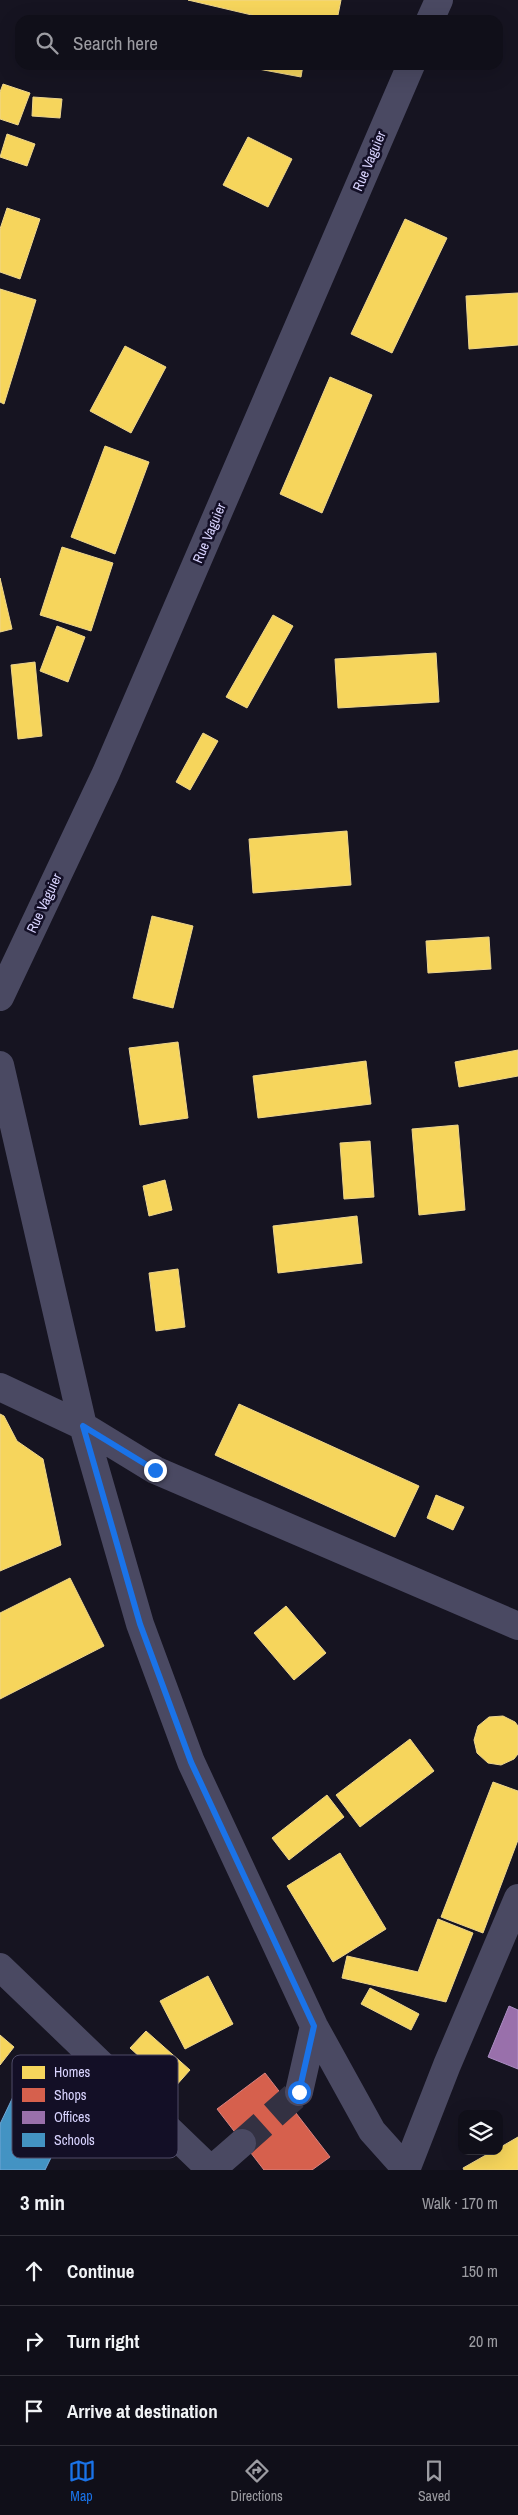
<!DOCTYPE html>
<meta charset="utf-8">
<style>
:root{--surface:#100f19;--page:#191822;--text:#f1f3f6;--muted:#9c9ca2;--line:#302f38;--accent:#1a73e8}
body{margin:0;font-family:"Archivo Narrow",sans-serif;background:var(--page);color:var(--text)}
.controls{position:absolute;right:15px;bottom:15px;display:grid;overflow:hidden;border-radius:10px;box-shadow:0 5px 20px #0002}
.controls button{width:45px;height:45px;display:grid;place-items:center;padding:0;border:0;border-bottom:1px solid var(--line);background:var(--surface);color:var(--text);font:25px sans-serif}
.stop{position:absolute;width:15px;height:15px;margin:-11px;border:4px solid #1a73e8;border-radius:50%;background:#fff}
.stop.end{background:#1a73e8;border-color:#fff;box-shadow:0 1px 5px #0008}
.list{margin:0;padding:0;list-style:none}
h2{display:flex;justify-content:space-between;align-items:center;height:65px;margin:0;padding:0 20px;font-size:21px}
h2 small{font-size:16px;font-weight:400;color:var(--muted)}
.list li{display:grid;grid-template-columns:32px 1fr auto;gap:15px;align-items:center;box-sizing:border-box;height:70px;padding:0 20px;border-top:1px solid var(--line)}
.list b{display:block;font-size:19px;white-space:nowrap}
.list em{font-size:16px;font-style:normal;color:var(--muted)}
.icon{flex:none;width:28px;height:28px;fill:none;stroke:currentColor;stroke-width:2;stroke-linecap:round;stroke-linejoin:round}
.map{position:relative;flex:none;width:518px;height:2170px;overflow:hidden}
.search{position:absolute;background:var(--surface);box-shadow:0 5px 20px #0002;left:15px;right:15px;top:15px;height:55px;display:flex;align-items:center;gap:12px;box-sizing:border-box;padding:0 18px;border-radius:15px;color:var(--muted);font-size:19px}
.sheet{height:275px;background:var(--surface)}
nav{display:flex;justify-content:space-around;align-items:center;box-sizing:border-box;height:70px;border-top:1px solid var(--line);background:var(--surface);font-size:14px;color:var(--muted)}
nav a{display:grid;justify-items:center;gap:2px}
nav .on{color:var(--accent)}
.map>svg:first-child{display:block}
</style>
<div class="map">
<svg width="518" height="2170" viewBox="0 0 518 2170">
<rect width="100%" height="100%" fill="#161421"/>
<path fill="#f6d55c" stroke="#edd58d" d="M 188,0 L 341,0 L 337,20 L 273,20 Z
M 237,65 L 303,65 L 301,77 Z
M 3,84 L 30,93 L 18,125 L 0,119 L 0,92 Z
M 33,97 L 62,99 L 60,118 L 32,116 Z
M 7,134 L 35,144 L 27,166 L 0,157 Z
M 248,137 L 292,159 L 268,207 L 223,185 Z
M 7,208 L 40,219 L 20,279 L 0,272 L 0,229 Z
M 405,219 L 447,238 L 392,353 L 351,334 Z
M 0,289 L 36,300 L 4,404 L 0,402 Z
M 518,293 L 518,345 L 469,349 L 466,296 Z
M 125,346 L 166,367 L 131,433 L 90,411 Z
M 330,377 L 372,395 L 322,513 L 280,494 Z
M 105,446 L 149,462 L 115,554 L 71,537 Z
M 62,547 L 113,563 L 91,631 L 40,615 Z
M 0,578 L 12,629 L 0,632 Z
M 273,615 L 293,626 L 247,708 L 226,697 Z
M 57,626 L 85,637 L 68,682 L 40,671 Z
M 436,653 L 439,702 L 338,708 L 335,659 Z
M 35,662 L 42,736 L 18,739 L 11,665 Z
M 203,733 L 218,741 L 190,790 L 176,782 Z
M 347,831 L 351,885 L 253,893 L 249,839 Z
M 152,916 L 193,926 L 173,1008 L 133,998 Z
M 489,937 L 491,969 L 428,973 L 426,941 Z
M 178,1042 L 188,1118 L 140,1125 L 129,1048 Z
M 518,1050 L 518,1076 L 459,1087 L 455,1062 Z
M 366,1061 L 371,1104 L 258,1118 L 253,1076 Z
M 458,1125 L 465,1210 L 419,1215 L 412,1129 Z
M 370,1141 L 374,1197 L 344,1199 L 340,1143 Z
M 165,1180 L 172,1210 L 149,1216 L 143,1186 Z
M 357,1216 L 362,1263 L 278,1273 L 273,1226 Z
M 178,1269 L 185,1327 L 156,1331 L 149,1273 Z
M 239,1404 L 419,1486 L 395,1537 L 215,1455 Z
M 0,1414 L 4,1416 L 17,1441 L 43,1459 L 61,1545 L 0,1571 Z
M 436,1495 L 464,1507 L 453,1530 L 427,1518 Z
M 70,1578 L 104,1646 L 0,1699 L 0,1613 Z
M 286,1606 L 326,1653 L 294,1680 L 254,1633 Z
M 503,1716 L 515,1722 L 518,1726 L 518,1754 L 514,1759 L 501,1765 L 488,1763 L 477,1753 L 474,1740 L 478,1726 L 489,1717 Z
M 410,1739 L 434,1771 L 360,1827 L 336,1795 Z
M 493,1782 L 518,1791 L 518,1840 L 483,1933 L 441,1917 Z
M 327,1795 L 344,1817 L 289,1860 L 272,1838 Z
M 340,1853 L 386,1929 L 333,1962 L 287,1886 Z
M 438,1919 L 473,1933 L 446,2002 L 342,1978 L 347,1956 L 418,1972 Z
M 208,1976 L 233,2024 L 185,2049 L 160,2001 Z
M 370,1988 L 419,2014 L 411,2030 L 361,2004 Z
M 146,2031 L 190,2070 L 174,2088 L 130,2048 Z
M 0,2035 L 14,2047 L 0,2065 Z
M 518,2137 L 518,2170 L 464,2170 L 463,2168 L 493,2151 L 499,2151 L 499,2148 Z"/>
<path fill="#d6604d" stroke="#d78382" d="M 265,2073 L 330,2157 L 312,2170 L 264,2170 L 217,2109 Z"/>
<path fill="#9970ab" stroke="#ac8ec4" d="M 509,2006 L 518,2010 L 518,2069 L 488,2057 Z"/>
<path fill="#4393c3" stroke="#70a6d5" d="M 33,2055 L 80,2098 L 45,2170 L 0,2170 L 0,2124 Z"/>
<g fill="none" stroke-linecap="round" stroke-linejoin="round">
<path stroke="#333142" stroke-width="28" stroke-dasharray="28 14" stroke-linecap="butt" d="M 242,2143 L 299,2092"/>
<path stroke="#4a4962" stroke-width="28" d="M 430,20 L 439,0
M 0,997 L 106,773 L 411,65
M 0,1065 L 83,1426 L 140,1624 L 191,1762 L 314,2026 L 372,2131 L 407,2170
M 0,1387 L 83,1426 L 155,1470 L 518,1626
M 0,1967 L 211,2170 L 242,2143
M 299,2092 L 314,2026
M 406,2170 L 447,2065 L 518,1898"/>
</g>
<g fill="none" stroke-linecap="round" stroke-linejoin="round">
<path stroke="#1a73e8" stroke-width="6" d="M 155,1470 L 83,1426 L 140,1624 L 191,1762 L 314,2026 L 299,2092"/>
</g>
<g text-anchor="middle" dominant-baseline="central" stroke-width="5" stroke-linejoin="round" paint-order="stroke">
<g font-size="14" fill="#d9d4ff" stroke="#130f26">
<text transform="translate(369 161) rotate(-67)">Rue Vaguier</text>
<text transform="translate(209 533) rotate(-67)">Rue Vaguier</text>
<text transform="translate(44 903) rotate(-65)">Rue Vaguier</text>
</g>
</g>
<rect x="12" y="2055" width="166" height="103" rx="8" fill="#130f26" stroke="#4e4a67" stroke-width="1"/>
<rect x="22" y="2066" width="23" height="13" fill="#f6d55c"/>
<rect x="22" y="2088" width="23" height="14" fill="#d6604d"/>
<rect x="22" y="2111" width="23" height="13" fill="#9970ab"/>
<rect x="22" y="2133" width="23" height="14" fill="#4393c3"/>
<g font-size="14" fill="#d9d4ff">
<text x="54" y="2077">Homes</text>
<text x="54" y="2100">Shops</text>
<text x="54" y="2122">Offices</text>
<text x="54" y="2145">Schools</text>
</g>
</svg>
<div class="controls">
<button><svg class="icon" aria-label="layers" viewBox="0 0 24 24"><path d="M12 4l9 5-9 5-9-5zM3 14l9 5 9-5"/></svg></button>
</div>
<div class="stop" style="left:299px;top:2092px"></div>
<div class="stop end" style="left:155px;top:1470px"></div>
<div class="search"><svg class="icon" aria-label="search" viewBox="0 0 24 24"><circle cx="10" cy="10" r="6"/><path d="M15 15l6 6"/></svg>Search here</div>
</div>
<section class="sheet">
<h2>3 min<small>Walk · 170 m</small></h2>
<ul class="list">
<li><svg class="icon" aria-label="ahead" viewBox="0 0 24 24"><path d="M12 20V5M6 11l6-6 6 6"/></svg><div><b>Continue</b></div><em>150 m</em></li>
<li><svg class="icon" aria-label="right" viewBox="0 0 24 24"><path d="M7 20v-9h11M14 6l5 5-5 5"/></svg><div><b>Turn right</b></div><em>20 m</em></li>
<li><svg class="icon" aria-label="arrive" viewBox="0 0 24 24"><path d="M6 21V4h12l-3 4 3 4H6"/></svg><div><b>Arrive at destination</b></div></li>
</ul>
</section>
<nav>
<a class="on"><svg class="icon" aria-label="map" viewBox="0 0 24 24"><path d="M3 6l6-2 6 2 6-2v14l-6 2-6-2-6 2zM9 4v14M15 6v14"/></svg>Map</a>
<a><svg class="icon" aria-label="directions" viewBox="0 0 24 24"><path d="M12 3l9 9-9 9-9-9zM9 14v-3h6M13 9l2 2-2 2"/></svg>Directions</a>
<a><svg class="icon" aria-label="saved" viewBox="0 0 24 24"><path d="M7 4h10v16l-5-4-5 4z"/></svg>Saved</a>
</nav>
